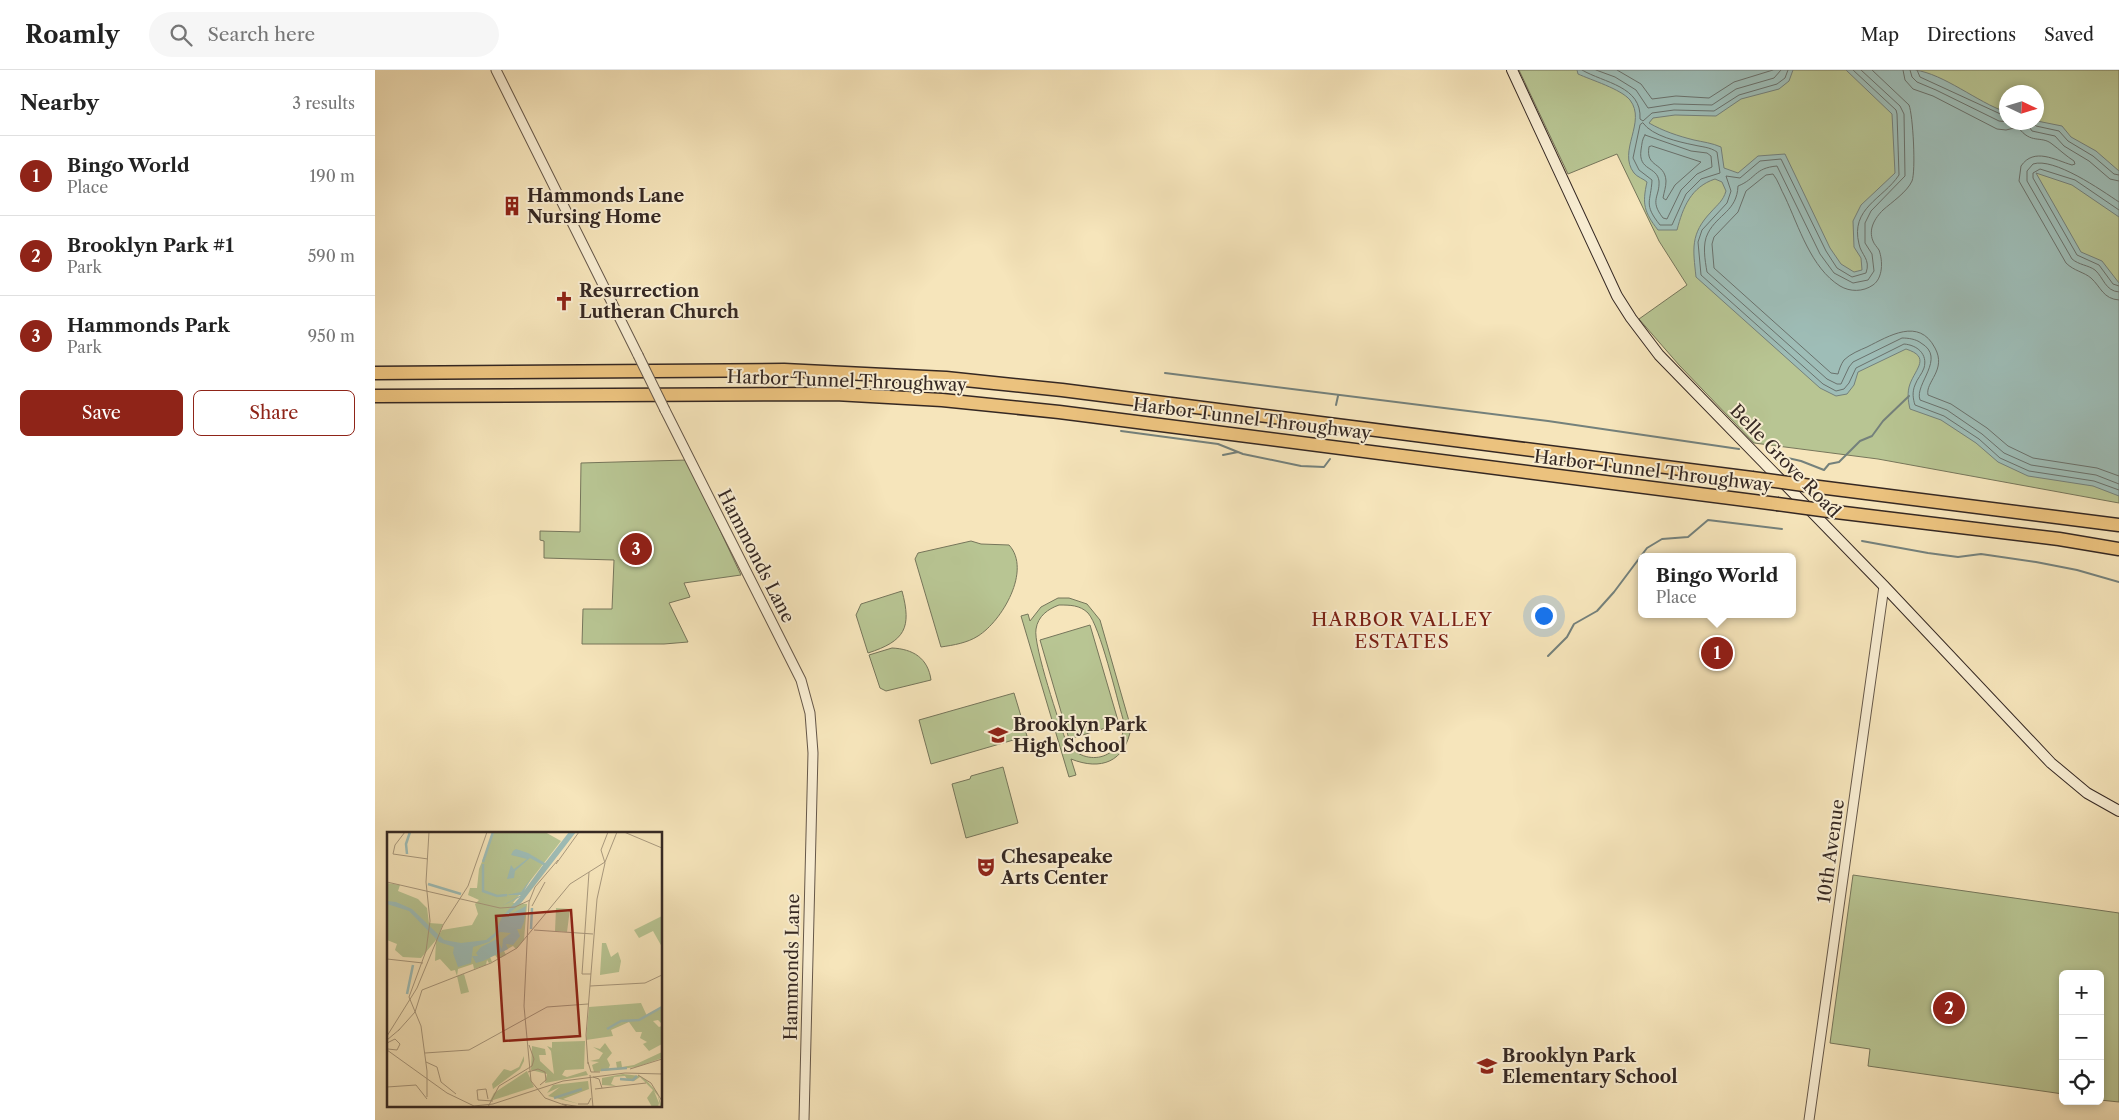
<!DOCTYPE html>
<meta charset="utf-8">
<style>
:root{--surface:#fff;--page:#f6f6f6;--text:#222;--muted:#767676;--line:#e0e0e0;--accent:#8f2418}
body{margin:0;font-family:"Libre Caslon Text",serif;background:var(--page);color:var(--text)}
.controls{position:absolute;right:15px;bottom:15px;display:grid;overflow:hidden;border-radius:8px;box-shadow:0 2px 8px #0003}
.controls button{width:45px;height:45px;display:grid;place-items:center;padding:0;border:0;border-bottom:1px solid var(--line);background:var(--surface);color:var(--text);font:25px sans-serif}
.compass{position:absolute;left:1624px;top:15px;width:45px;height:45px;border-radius:50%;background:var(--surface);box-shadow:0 2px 8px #0003;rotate:94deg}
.you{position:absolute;left:1168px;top:545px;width:18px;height:18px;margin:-12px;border:4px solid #fff;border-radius:50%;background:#1a73e8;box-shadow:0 0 0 8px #1a73e833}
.badge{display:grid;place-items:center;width:32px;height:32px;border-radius:50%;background:var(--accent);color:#fff;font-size:16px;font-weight:700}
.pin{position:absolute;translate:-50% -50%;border:2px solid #fff;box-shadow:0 1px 5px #0006}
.popup{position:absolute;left:1263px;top:483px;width:158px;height:65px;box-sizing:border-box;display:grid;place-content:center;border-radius:8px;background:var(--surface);filter:drop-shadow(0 1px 4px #0005);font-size:16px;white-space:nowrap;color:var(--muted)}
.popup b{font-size:19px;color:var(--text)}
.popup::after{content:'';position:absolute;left:50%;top:100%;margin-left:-10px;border:10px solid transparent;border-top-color:var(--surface)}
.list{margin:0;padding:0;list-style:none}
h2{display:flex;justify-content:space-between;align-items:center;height:65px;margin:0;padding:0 20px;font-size:21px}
h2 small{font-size:16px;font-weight:400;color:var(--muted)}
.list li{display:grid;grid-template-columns:32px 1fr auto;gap:15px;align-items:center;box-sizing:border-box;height:80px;padding:0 20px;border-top:1px solid var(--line)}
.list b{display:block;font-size:19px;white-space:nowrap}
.list p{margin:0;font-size:16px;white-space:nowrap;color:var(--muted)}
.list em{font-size:16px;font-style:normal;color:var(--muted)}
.actions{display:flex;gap:10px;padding:15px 20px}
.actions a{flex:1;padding:11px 0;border:1px solid var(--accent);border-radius:8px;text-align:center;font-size:18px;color:var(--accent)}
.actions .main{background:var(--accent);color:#fff}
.icon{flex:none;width:28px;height:28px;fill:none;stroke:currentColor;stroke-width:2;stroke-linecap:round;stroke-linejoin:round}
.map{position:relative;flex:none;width:1744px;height:1050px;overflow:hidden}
header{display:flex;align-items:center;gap:30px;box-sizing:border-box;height:70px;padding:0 25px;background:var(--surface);border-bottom:1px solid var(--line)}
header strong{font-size:24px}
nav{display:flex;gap:28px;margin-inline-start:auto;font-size:18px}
.search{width:350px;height:45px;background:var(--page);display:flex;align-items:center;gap:12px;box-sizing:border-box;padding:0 18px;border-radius:28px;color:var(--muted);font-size:19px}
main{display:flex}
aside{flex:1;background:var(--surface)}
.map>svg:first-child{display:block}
</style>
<header>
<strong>Roamly</strong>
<div class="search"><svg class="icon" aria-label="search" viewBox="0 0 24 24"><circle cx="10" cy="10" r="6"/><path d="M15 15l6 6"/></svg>Search here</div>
<nav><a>Map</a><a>Directions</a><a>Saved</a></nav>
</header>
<main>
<aside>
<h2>Nearby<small>3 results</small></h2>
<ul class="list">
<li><span class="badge">1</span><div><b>Bingo World</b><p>Place</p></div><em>190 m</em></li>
<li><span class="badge">2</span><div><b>Brooklyn Park #1</b><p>Park</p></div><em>590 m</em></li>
<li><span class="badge">3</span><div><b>Hammonds Park</b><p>Park</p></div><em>950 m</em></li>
</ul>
<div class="actions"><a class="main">Save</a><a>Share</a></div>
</aside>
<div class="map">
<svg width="1744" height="1050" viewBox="0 0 1744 1050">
<rect width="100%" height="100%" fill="#f6e5bb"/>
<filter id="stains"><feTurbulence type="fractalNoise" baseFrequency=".004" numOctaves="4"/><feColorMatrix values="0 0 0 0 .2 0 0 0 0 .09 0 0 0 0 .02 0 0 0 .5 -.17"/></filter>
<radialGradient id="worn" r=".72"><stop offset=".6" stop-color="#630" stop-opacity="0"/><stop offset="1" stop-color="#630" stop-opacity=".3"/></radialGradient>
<path fill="#b8c593" stroke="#76765b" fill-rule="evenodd" d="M 1144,0 L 1744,0 L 1744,433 L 1503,389 L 1379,373 L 1304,295 L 1264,249 L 1312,215 L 1284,171 L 1242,84 L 1193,104 ZM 1632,22 L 1662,22 L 1662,52 L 1632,52 Z
M 312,390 L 366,505 L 309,513 L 315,527 L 294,533 L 313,572 L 289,574 L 207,574 L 208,539 L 237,539 L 239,490 L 169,488 L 169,471 L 165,470 L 165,461 L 205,462 L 206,393 Z
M 596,471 L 606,474 L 634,475 C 657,500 627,551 603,566 C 592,573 579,575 566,577 L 540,489 L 543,483 Z
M 527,521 C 537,558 530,571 493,583 L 481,545 L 486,534 Z
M 683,528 L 694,528 L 712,534 L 725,550 L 756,658 C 750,692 726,701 696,689 L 701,705 L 694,707 L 646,546 L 653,544 L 655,551 L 666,537 ZM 684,535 C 695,535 705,535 713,543 C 725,556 742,629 748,649 C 753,685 715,701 692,674 C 685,655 658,575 661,559 C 663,546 673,539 684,535 Z
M 715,555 L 744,654 L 694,669 L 665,570 Z
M 517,578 C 538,579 553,588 556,610 L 511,621 L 505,618 L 494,585 Z
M 639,623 L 652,666 L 556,694 L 544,650 Z
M 628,697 L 643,753 L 591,768 L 577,714 L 595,709 L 596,706 Z
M 1478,805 L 1744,843 L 1744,1032 L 1725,1030 L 1725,904 L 1688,904 L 1688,1024 L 1493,996 L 1495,979 L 1455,973 Z"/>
<path fill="#9ebdb7" stroke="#74817c" d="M 1202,0 L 1418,0 L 1414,11 L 1404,19 L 1366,29 L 1341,46 L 1300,45 L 1278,48 L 1274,53 C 1288,61 1303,66 1319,70 C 1328,72 1337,73 1346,77 L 1349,98 L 1363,103 L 1383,86 L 1410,84 L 1455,178 L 1466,194 L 1479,202 L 1487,200 L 1486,188 L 1479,177 L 1478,151 L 1486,135 L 1520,103 L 1517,44 L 1471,0 C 1491,0 1520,0 1540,0 C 1569,4 1602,32 1631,42 L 1632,52 L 1662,52 L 1662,51 L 1687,56 L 1696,67 L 1721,81 L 1744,101 L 1744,147 L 1697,115 L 1661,103 L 1706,182 L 1727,191 L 1744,213 L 1744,426 L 1718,416 L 1653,406 L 1623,392 L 1601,373 L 1566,350 L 1535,339 C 1533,331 1532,322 1535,314 C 1541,298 1556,287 1531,279 L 1483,302 L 1479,315 L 1472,324 L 1461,326 L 1445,318 L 1321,207 C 1318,179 1315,164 1336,142 C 1343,134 1348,131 1351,121 L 1347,112 L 1340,109 C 1316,117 1308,137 1302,160 L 1283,160 C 1269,142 1267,134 1272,112 C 1269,109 1262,107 1259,103 C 1242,81 1272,52 1255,30 C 1246,19 1216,10 1203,4 Z"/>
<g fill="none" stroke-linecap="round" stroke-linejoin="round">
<path stroke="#6a726d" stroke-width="1" d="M 1207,0 C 1229,13 1267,16 1265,49 L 1268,51 L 1277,43 L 1299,40 L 1339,41 L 1364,25 L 1402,14 L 1410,8 L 1413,0
M 1221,0 L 1240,7 L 1261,20 L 1273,38 L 1299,34 L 1337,35 L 1361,19 L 1399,8 L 1406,0
M 1242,0 L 1266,14 L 1277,29 L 1301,26 L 1334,28 L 1359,12 L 1398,0
M 1478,0 L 1521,40 L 1522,44 L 1524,105 C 1508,129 1475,138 1484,174 C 1486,185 1496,189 1491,203 L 1477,207 L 1462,198 L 1451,181 L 1406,89 L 1385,91 L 1365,108 L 1351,106 L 1356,121 L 1352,133 L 1327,160 L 1323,172 L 1326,205 L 1448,314 L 1461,321 L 1469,319 L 1474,313 L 1481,298 L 1529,274 C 1542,275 1553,284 1549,298 C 1547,304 1542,309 1540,315 C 1537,322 1538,329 1540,335 L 1569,346 L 1604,369 L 1625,388 L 1654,401 L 1719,411 L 1744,420
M 1486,0 L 1525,36 L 1529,44 L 1530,106 L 1496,141 L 1490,153 L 1490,173 L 1497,184 L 1499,201 L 1493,210 L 1478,213 L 1459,203 L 1445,184 L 1402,96 C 1379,98 1381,109 1363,116 C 1362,141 1343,144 1333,163 C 1327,174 1330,190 1332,202 L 1452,309 L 1462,314 L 1466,314 L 1474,297 L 1478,292 L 1527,268 C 1533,268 1541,269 1546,273 C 1572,288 1539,314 1545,330 L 1572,340 L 1607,364 L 1629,383 L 1656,395 L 1721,405 L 1744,414
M 1497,0 L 1534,35 C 1538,45 1541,101 1537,111 C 1532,122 1517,132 1508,140 C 1500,148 1493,159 1498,171 C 1499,174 1502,177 1504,180 C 1508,191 1508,208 1498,215 C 1488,222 1475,222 1465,216 C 1436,198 1424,157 1410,127 C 1406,120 1403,110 1398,104 L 1391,105 L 1371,121 L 1363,142 L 1339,167 L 1337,174 L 1339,198 L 1456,303 L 1463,304 C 1464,300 1466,294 1469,290 C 1475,284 1485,280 1492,277 C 1514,266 1544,247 1560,278 C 1572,300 1550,312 1553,325 L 1576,334 L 1612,358 L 1633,376 L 1658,388 L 1722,398 L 1744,406
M 1528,0 L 1530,10 L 1538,19 L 1558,26 L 1622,59 L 1631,60 L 1643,57 C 1656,75 1666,65 1677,74 C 1685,80 1691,86 1699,91 L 1700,94 L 1697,95 C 1680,90 1659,77 1646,96 L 1644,111 L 1691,193 C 1699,201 1709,202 1716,208 C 1726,217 1728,229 1744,230
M 1535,0 L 1537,7 L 1542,12 L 1561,20 L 1624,51 L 1634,52
M 1542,0 L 1545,7 L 1632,47
M 1651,52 L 1657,61 L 1680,66 L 1689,76 L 1714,91 L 1735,109 L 1744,111
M 1657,52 L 1661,56 L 1684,61 L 1693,71 L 1718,86 L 1739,104 L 1744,105
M 1268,53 C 1277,66 1304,72 1319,75 C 1327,77 1335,77 1342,82 L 1345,103 L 1326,109 L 1311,124 L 1297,155 L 1285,155 C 1268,134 1276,132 1277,110 L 1264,100 L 1258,88 L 1265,55 Z
M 1270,65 L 1316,81 L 1332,83 L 1336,86 L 1337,97 L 1322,104 L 1306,120 L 1292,149 L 1288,148 C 1274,130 1285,127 1284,111 C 1282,96 1263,101 1266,80 C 1267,74 1267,69 1270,65 Z
M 1277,76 L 1326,92 L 1300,115 L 1291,130 L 1288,128 C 1289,122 1291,117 1291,111 C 1290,92 1270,98 1274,77 Z
M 1744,132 C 1726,120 1679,87 1658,94 L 1652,101 L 1652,111 L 1697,189 C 1704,195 1713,195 1720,200 C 1729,208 1730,221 1744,222
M 1744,140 L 1700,110 L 1665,99 L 1658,103 L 1658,108 L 1702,185 L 1724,195 L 1738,214 L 1744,216"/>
<path stroke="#74817c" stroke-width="2" d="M 790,303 L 1173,351 L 1364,379
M 961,335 L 963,326
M 746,361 L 843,374 L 868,384 L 926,396 L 949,397 L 955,389
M 1395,384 L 1426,391 L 1449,400 L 1454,394 L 1464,392 L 1485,371 L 1497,366 L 1508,351 L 1534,326
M 848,385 L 863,382
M 1487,471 L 1553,483 L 1583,487 L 1606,484 L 1661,492 L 1702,500 L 1744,512
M 1173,586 L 1192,567 L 1199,554 L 1222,541 L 1239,522 L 1272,478 L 1287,469 L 1313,467 L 1333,450 L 1407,459"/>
<defs>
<path id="tertiary" d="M 121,0 L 263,285
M 290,340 L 426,610 L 435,643 L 438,683 L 429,1050
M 1434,1050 L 1509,516"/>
<path id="secondary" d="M 1137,0 L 1242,226 L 1256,248 L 1284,285 L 1509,516 L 1676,693 L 1712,723 L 1744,741"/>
<path id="motorway" d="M 0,303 L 409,300 L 571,308 L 687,320 L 1377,408
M 0,326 L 460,324 L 567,330 L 684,342 L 1402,434
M 1436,416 L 1744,455
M 1461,442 L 1684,469 L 1744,479"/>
</defs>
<use href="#tertiary" stroke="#655749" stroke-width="11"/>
<use href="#secondary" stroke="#352823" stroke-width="12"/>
<use href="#motorway" stroke="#352823" stroke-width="15"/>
<use href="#tertiary" stroke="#f9eed3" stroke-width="9"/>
<use href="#secondary" stroke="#f9eed3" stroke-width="10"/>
<use href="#motorway" stroke="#ebc27e" stroke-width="12"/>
<defs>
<path id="tertiary-bridge" d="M 263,285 L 290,340"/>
<path id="motorway-bridge" d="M 1377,408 L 1436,416
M 1402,434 L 1461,442"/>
</defs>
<use href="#tertiary-bridge" stroke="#655749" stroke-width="11" stroke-linecap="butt"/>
<use href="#motorway-bridge" stroke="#352823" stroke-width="15" stroke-linecap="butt"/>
<use href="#tertiary-bridge" stroke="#f9eed3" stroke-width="9"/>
<use href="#motorway-bridge" stroke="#ebc27e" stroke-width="12"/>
</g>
<defs>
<symbol id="building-bare" viewBox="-9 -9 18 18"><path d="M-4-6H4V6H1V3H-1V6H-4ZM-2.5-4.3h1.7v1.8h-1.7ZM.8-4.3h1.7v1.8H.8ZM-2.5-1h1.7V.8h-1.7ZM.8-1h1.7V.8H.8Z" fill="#8f2418" stroke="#f9eed3" stroke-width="2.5" paint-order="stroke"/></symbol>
<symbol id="church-bare" viewBox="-9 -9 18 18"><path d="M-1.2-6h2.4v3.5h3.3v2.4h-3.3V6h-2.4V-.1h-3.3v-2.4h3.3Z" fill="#8f2418" stroke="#f9eed3" stroke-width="2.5" paint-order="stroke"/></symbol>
<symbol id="school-bare" viewBox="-9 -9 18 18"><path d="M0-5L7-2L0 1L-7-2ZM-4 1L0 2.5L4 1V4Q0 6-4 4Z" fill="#8f2418" stroke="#f9eed3" stroke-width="2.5" paint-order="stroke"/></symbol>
<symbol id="theatre-bare" viewBox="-9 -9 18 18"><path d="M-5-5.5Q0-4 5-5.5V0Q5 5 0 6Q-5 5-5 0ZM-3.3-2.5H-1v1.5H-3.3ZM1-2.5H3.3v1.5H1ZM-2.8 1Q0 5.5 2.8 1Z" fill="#8f2418" stroke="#f9eed3" stroke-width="2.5" paint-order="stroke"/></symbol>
</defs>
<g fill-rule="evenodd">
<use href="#building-bare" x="123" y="122" width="28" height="28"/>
<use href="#church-bare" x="175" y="217" width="28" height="28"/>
<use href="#school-bare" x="609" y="651" width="28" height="28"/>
<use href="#theatre-bare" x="597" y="783" width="28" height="28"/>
<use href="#school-bare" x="1098" y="982" width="28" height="28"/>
</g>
<g text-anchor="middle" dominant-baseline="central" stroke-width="4" stroke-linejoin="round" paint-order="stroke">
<g font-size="18" font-weight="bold" fill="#352823" stroke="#f9eed3" text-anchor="start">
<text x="152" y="126">Hammonds Lane<tspan x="152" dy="21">Nursing Home</tspan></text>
<text x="204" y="221">Resurrection<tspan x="204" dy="21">Lutheran Church</tspan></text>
<text x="638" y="655">Brooklyn Park<tspan x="638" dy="21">High School</tspan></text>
<text x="626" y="787">Chesapeake<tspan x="626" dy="21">Arts Center</tspan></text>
<text x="1127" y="986">Brooklyn Park<tspan x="1127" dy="21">Elementary School</tspan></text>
</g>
<g font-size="18" fill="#352823" stroke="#f9eed3">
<text transform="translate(472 311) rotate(2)">Harbor Tunnel Throughway</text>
<text transform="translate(877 349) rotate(7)">Harbor Tunnel Throughway</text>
<text transform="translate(1410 391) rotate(46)">Belle Grove Road</text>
<text transform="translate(1278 401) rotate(7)">Harbor Tunnel Throughway</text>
<text transform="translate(381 486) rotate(63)">Hammonds Lane</text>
<text transform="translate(1456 781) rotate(-82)">10th Avenue</text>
<text transform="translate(417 897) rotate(-89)">Hammonds Lane</text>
</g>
<g font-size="19" letter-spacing="1" fill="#7a1f14" stroke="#f9eed3">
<text x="1027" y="549">HARBOR VALLEY<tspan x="1027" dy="22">ESTATES</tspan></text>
</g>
</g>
<g transform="translate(12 762)">
<rect width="275" height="275" fill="#f6e5bb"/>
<path d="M 107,0 L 158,0 L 174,9 L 126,71 L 140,72 L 137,108 L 129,117 L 126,114 L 117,119 L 119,123 L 111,127 L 108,123 L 103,125 L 105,130 L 102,131 L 100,128 L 99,133 L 87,137 L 86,132 L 71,137 L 70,144 L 68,138 L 64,139 L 53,127 L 48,129 L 49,108 L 34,126 L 16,125 L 8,118 L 10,112 L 0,108 L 0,51 L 13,53 L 11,59 L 31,67 L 40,76 L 42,91 L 56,92 L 52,103 L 55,98 L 85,93 L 91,82 L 88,72 L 92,68 L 81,63 L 83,56 L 90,56 L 92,37 ZM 169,76 L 183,77 L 180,100 L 168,99 ZM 275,84 L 275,115 L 266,99 L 252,106 L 247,98 ZM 215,111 L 219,111 L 224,125 L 231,120 L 234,129 L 232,140 L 213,143 ZM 77,142 L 82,160 L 74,162 L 70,144 ZM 254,171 L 260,184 L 275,176 L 275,192 L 271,188 L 266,189 L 272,195 L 275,194 L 275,212 L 262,219 L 256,212 L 260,210 L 253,206 L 255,200 L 249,200 L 242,190 L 224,198 L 226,204 L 199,208 L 202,175 ZM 198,209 L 197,237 L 178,238 L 175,243 L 180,245 L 199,239 L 201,243 L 158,251 L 160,242 L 144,238 L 145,214 L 158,217 L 159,223 L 152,223 L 153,229 L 167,242 L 164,219 L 160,214 L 165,216 L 165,210 ZM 218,211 L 225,221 L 220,227 L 223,233 L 221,238 L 230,236 L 229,230 L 234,229 L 235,235 L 247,233 L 275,220 L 275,226 L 250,235 L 207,240 L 205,233 L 212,230 L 203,229 L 212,227 L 216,221 L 206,215 L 213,217 ZM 137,224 L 137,229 L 133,237 L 106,257 L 105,252 L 117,237 L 124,239 L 132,235 ZM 140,239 L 147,255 L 103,269 L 107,261 ZM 236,242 L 253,244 L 259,248 L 270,260 L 275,275 L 273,274 L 271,264 L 267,259 L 272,271 L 271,275 L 265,275 L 260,266 L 266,258 L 253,245 L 247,249 L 233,248 L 240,247 L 238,244 L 227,245 L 224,252 L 229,254 L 215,253 L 215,246 ZM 201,249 L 202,257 L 176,267 L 192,272 L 161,264 L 173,255 L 160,261 L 166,253 Z" fill="#b8c593"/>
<path d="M 182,0 L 189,0 L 135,70 L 117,86 L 139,74 L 137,90 L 134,97 L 130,97 L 133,104 L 126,113 L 119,112 L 121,117 L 96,129 L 89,131 L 85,124 L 91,124 L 89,121 L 94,115 L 110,107 L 115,117 L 116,107 L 124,101 L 113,100 L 102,110 L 86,115 L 84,131 L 71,135 L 66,121 L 67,115 L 52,110 L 22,79 L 0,72 L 0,69 L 9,70 L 25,77 L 57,108 L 74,111 L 99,108 L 108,101 L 115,85 L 133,65 L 115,74 L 134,63 L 119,63 L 134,60 L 145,45 L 137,59 L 156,33 L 143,26 L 128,39 L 127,46 L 120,47 L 124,33 L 127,37 L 140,27 L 124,23 L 126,19 L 129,17 L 141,21 L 158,31 Z" fill="#9ebdb7"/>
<path fill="none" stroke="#9ebdb7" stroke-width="2.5" d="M 20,22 L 19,12 L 23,0M 96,30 L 106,0M 96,32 L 96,59 L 110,64 L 120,63M 41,52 L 74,62M 144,97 L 145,76M 20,162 L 26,133M 220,197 L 234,189 L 252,188 L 275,175M 214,238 L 240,236M 233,247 L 246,248 L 250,244M 167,266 L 195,257"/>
<path fill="none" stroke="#a9997e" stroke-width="1" d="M 18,0 L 8,13 L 6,22 L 41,27M 237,0 L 275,16M 171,28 L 148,55 L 142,70 L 137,174 L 144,249 L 158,266 L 180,274M 169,32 L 192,0M 202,40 L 195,142 L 204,142M 0,50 L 113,76 L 128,75 L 143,68M 145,74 L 158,50M 147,98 L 206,102M 0,127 L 36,131M 203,154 L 258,151 L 275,143M 11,199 L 28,180 L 35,158 L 104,131 L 130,116 L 183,52 L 218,30 L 230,0M 0,204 L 30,156 L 56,93 L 81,54 L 100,0M 0,208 L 13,197M 0,211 L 8,207 L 13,212 L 10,218 L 1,217M 0,218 L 60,261 L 87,274 L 106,272 L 176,249 L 238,241 L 275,242M 38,221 L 82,218 L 160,175 L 201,172M 39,230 L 50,235 L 54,250 L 69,262M 201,230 L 204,240 L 213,240M 201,232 L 199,203 L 210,67 L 218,31 L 214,18 L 221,0M 243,237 L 275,227M 141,240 L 151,237 L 158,240 L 159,248 L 153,253M 203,243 L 206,275M 251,243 L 264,251 L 275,269M 206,245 L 212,247 L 215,256M 0,255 L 29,253 L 40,267M 208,257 L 259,251M 40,265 L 40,239 L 34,194 L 22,165 L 39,119 L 43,89 L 39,50 L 42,0M 101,267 L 99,257 L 90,258 L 91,268 L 106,269M 175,272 L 194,275M 191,272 L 201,272 L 204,266M 101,275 L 112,254 L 145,234 L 147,227 L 142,213"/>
<path fill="#8f2418" fill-opacity="0.15" stroke="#8f2418" stroke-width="2.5" d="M 184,78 L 193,204 L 117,209 L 109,84 Z"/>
<rect width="275" height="275" fill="none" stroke="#352823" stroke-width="2.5"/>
</g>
<rect width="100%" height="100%" filter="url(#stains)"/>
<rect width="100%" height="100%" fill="url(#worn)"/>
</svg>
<div class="controls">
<button>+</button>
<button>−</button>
<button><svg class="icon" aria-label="locate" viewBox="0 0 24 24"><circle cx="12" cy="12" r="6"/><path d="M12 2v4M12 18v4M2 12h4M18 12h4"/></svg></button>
</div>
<svg class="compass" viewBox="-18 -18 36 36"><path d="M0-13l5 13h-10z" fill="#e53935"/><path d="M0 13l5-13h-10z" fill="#767676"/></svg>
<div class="you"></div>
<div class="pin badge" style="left:1342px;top:583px">1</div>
<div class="popup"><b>Bingo World</b>Place</div>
<div class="pin badge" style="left:1574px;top:938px">2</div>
<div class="pin badge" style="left:261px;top:479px">3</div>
</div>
</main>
